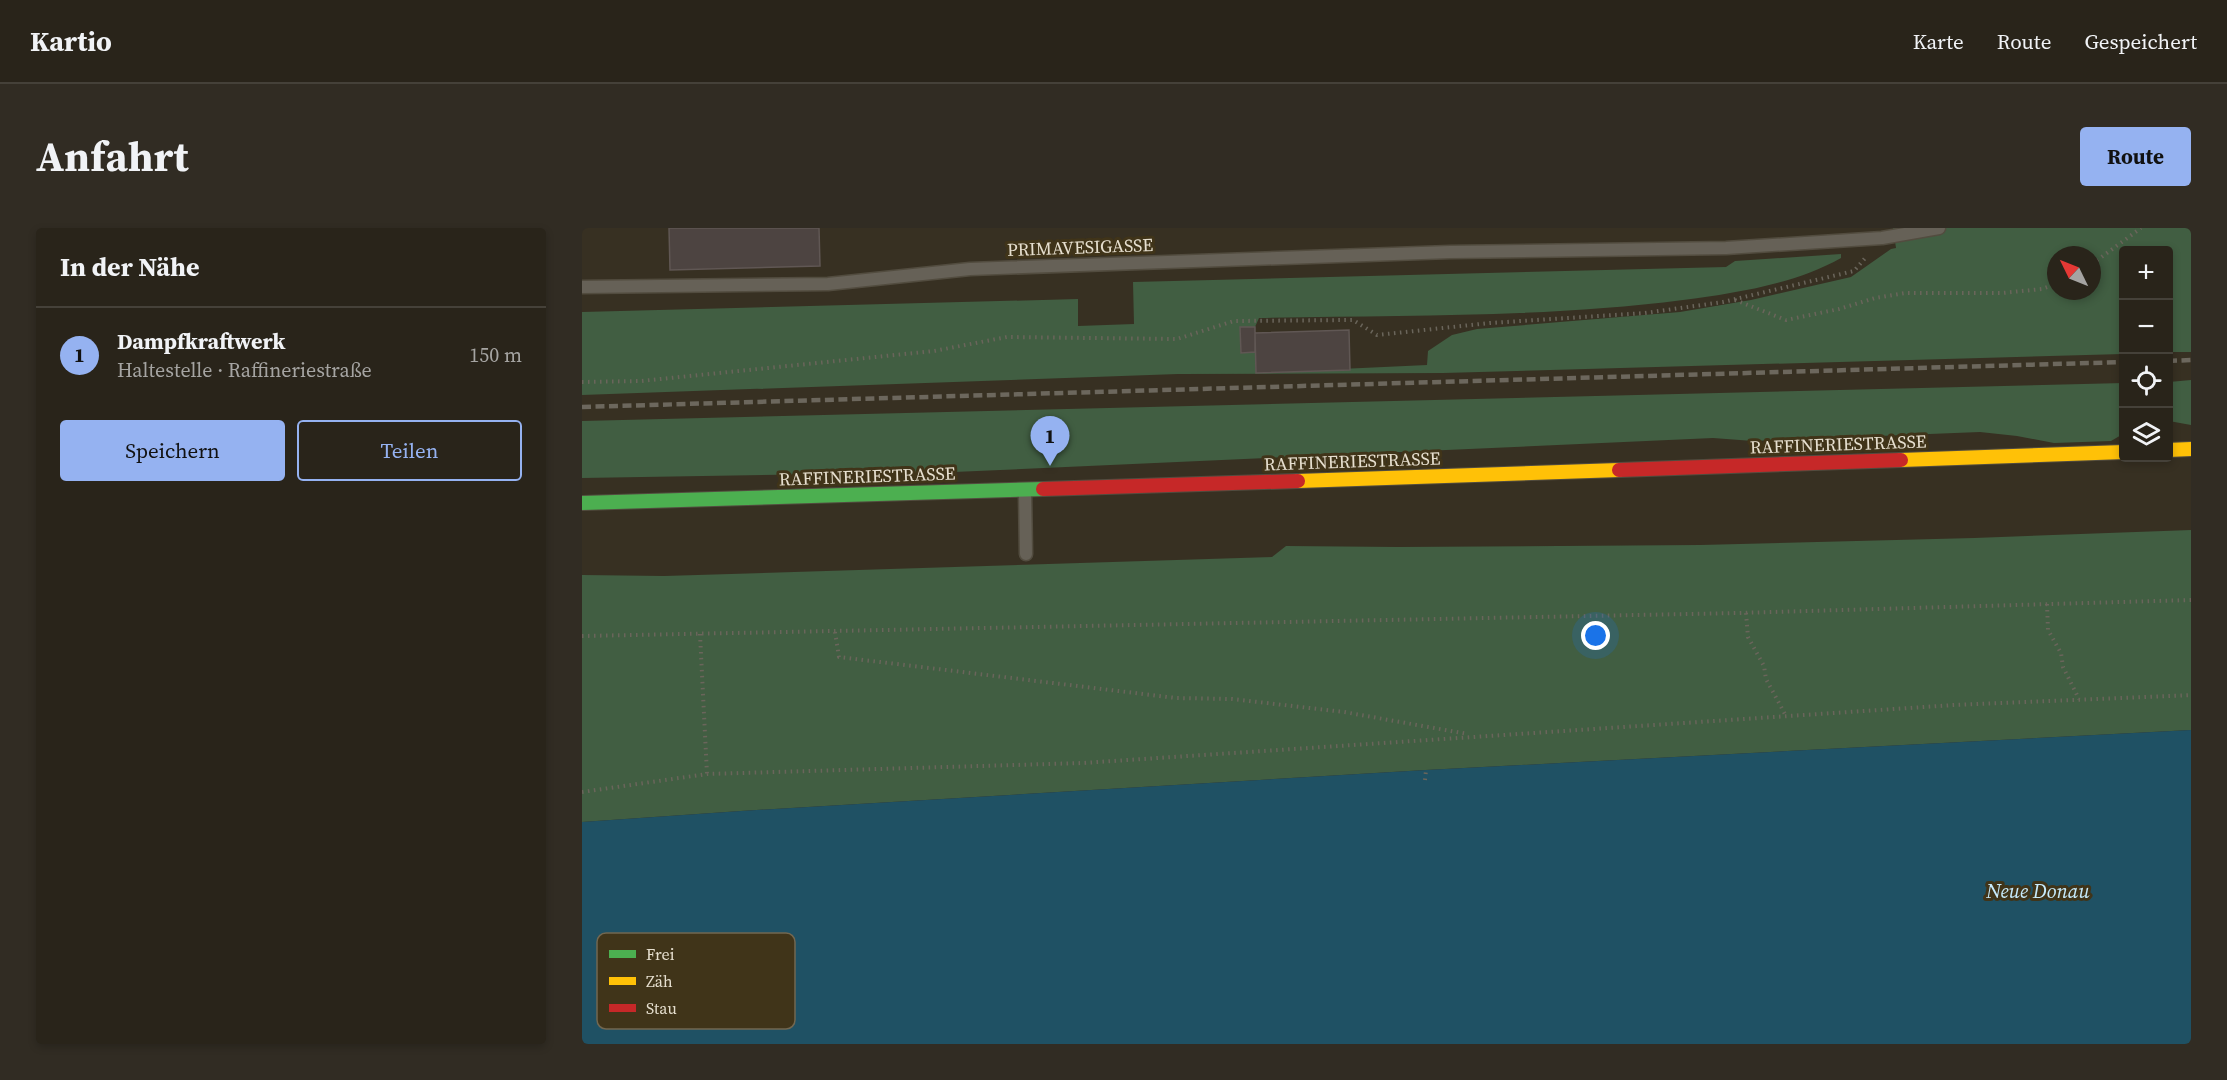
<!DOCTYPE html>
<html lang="de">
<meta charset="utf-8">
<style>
:root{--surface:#29241a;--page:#312c23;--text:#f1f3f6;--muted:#a5a4a2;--line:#454139;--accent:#95b2f1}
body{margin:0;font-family:"Source Serif 4",serif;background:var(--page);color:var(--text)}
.controls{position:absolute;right:18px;top:18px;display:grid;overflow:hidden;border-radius:6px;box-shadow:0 3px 9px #0003}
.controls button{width:54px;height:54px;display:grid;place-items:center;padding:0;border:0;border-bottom:2px solid var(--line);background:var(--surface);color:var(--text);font:30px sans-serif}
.compass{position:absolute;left:1465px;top:18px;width:54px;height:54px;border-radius:50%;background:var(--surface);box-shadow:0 3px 9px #0003;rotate:313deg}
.you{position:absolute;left:1014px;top:408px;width:21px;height:21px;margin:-15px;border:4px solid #fff;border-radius:50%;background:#1a73e8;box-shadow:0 0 0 9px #1a73e833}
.badge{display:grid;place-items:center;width:39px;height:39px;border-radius:50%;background:var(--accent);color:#111;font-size:20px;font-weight:700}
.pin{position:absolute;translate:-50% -50px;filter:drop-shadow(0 2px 3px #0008)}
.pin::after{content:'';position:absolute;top:32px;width:21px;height:18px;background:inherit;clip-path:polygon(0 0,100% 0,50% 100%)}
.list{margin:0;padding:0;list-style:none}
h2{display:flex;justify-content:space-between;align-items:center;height:78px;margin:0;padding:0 24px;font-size:26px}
h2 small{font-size:20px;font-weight:400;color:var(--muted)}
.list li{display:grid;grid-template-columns:39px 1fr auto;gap:18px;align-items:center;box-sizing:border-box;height:96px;padding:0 24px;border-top:2px solid var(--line)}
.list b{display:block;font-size:22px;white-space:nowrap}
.list p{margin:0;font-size:20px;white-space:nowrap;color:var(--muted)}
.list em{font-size:20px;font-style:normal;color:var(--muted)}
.actions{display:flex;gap:12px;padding:18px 24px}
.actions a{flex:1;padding:14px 0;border:2px solid var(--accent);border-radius:6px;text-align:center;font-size:21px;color:var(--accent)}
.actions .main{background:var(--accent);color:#111}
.icon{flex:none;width:33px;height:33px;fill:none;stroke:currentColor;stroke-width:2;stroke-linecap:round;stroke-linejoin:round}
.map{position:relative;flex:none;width:1609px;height:816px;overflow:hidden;border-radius:6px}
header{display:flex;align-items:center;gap:36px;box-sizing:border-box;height:84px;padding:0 30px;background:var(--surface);border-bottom:2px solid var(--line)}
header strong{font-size:28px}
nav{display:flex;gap:33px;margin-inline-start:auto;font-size:21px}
.intro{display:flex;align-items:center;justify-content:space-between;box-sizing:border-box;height:144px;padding:0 36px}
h1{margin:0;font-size:42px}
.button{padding:15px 27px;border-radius:6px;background:var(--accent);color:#111;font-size:21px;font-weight:700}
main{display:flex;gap:36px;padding:0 36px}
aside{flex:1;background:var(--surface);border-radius:6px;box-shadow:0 3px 9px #0003}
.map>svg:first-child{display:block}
</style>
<header>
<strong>Kartio</strong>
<nav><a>Karte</a><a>Route</a><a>Gespeichert</a></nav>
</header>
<div class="intro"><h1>Anfahrt</h1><a class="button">Route</a></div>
<main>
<aside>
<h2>In der Nähe<small></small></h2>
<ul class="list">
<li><span class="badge">1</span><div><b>Dampfkraftwerk</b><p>Haltestelle · Raffineriestraße</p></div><em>150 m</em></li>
</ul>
<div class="actions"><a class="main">Speichern</a><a>Teilen</a></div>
</aside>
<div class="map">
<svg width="1609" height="816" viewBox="0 0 1609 816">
<rect width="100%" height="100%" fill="#373022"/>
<path fill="#415e42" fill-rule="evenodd" d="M 1311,0 L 1609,0 L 1609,124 L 1587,124 L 1586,22 L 1542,22 L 1541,126 L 861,145 L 596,146 L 0,167 L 0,84 L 496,71 L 496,98 L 552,96 L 551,54 L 1144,39 L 1153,33 L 1259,26 L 1259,30 C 1213,56 1154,65 1101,72 C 962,90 818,87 677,90 L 673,99 L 658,99 L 659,124 L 673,124 L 674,145 L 845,137 L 846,123 L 870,107 L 895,101 L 1098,84 L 1169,72 L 1269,49 L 1309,21 L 1314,20 ZM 1474,27 L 1510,27 L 1510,63 L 1474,63 Z
M 1609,152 L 1609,197 L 1587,193 L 1587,154 Z
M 1542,155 L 1541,206 L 1529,213 L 1472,215 L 1435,208 L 1398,204 L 1171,213 L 1131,210 L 372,244 L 0,250 L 0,193 Z
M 1609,302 L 1609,502 L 844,542 L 159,583 L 0,594 L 0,347 L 82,348 L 690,329 L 704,318 L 816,319 L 1118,317 L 1392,310 Z"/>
<path fill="#1f5164" d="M 1609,502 L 1609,816 L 0,816 L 0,594 L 159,583 L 844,542 Z"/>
<path fill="#4d4441" stroke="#605754" stroke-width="1.5" d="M 87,0 L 237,0 L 238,38 L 88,42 Z
M 658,99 L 673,99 L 673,124 L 659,125 Z
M 767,102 L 768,142 L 674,145 L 673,105 Z"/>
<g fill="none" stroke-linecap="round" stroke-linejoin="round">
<defs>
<path id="lane" d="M 0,59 L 246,56 L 388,41 L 868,24 L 1144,20 L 1300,10 L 1357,0
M 443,265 L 444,326"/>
<path id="fast" d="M 0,275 L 461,261"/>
<path id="slow" d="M 1586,222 L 1609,221
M 1319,232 L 1542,224
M 716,253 L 1037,242"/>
<path id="jam" d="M 1037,242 L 1319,232
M 461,261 L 716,253"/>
</defs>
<use href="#lane" stroke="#524c3f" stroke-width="15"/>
<use href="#fast" stroke="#524c3f" stroke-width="16"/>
<use href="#slow" stroke="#524c3f" stroke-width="16"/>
<use href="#jam" stroke="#524c3f" stroke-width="16"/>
<path stroke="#6a655b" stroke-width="4" stroke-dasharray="1.5 4.5" stroke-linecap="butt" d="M 1510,36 L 1559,0
M 1153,72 L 1204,92 L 1257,81 L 1293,70 L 1323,65 L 1420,65 L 1460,61 L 1474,56
M 0,154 L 59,153 L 352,123 L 425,109 L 595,111 L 652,93 L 771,92 L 795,107 L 908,95 L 1063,85 L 1141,74 L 1272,43 L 1284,29
M 1465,376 L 1466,402 L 1479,425 L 1481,439 L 1497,471
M 1164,385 L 1166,409 L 1182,438 L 1184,451 L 1204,488
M 253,404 L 257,429 L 594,470 L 650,471 L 762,484 L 886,506
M 118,406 L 125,546
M 0,408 L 1156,385 L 1609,372
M 843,552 L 844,542
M 0,564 L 125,546 L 501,535 L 1372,477 L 1609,467"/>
<use href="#lane" stroke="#666157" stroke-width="12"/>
<use href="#fast" stroke="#4caf50" stroke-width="14"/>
<use href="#slow" stroke="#ffc107" stroke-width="14"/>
<use href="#jam" stroke="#c62828" stroke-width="14"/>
<path stroke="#6c675d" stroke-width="4.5" stroke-dasharray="9 4.5" stroke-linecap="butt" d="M 1586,133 L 1609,132
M 0,179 L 1542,134"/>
</g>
<g text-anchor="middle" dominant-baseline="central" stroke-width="6" stroke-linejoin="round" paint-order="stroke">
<g font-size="18" fill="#e6dfcf" stroke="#403419">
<text transform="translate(498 19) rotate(-2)">PRIMAVESIGASSE</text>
<text transform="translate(1256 216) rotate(-2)">RAFFINERIESTRASSE</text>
<text transform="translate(770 233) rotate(-2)">RAFFINERIESTRASSE</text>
<text transform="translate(285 248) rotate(-2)">RAFFINERIESTRASSE</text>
</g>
<g font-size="20" font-style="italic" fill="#c6ebfd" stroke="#403419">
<text x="1456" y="663">Neue Donau</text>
</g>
</g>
<rect x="15" y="705" width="198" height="96" rx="9" fill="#403419" stroke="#726750" stroke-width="1.5"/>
<rect x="27" y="722" width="27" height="8" fill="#4caf50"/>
<rect x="27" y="749" width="27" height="8" fill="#ffc107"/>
<rect x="27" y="776" width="27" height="8" fill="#c62828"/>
<g font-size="16" fill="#e6dfcf">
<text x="64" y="732">Frei</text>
<text x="64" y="759">Zäh</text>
<text x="64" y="786">Stau</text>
</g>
</svg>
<div class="controls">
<button>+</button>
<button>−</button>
<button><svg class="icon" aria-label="locate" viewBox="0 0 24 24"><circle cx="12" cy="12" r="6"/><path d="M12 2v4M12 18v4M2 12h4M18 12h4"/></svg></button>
<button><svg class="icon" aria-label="layers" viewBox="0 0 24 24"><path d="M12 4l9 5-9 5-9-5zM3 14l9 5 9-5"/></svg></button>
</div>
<svg class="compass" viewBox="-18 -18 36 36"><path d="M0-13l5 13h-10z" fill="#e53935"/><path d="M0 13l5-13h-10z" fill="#a5a4a2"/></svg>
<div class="you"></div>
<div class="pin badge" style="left:468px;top:238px">1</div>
</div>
</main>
